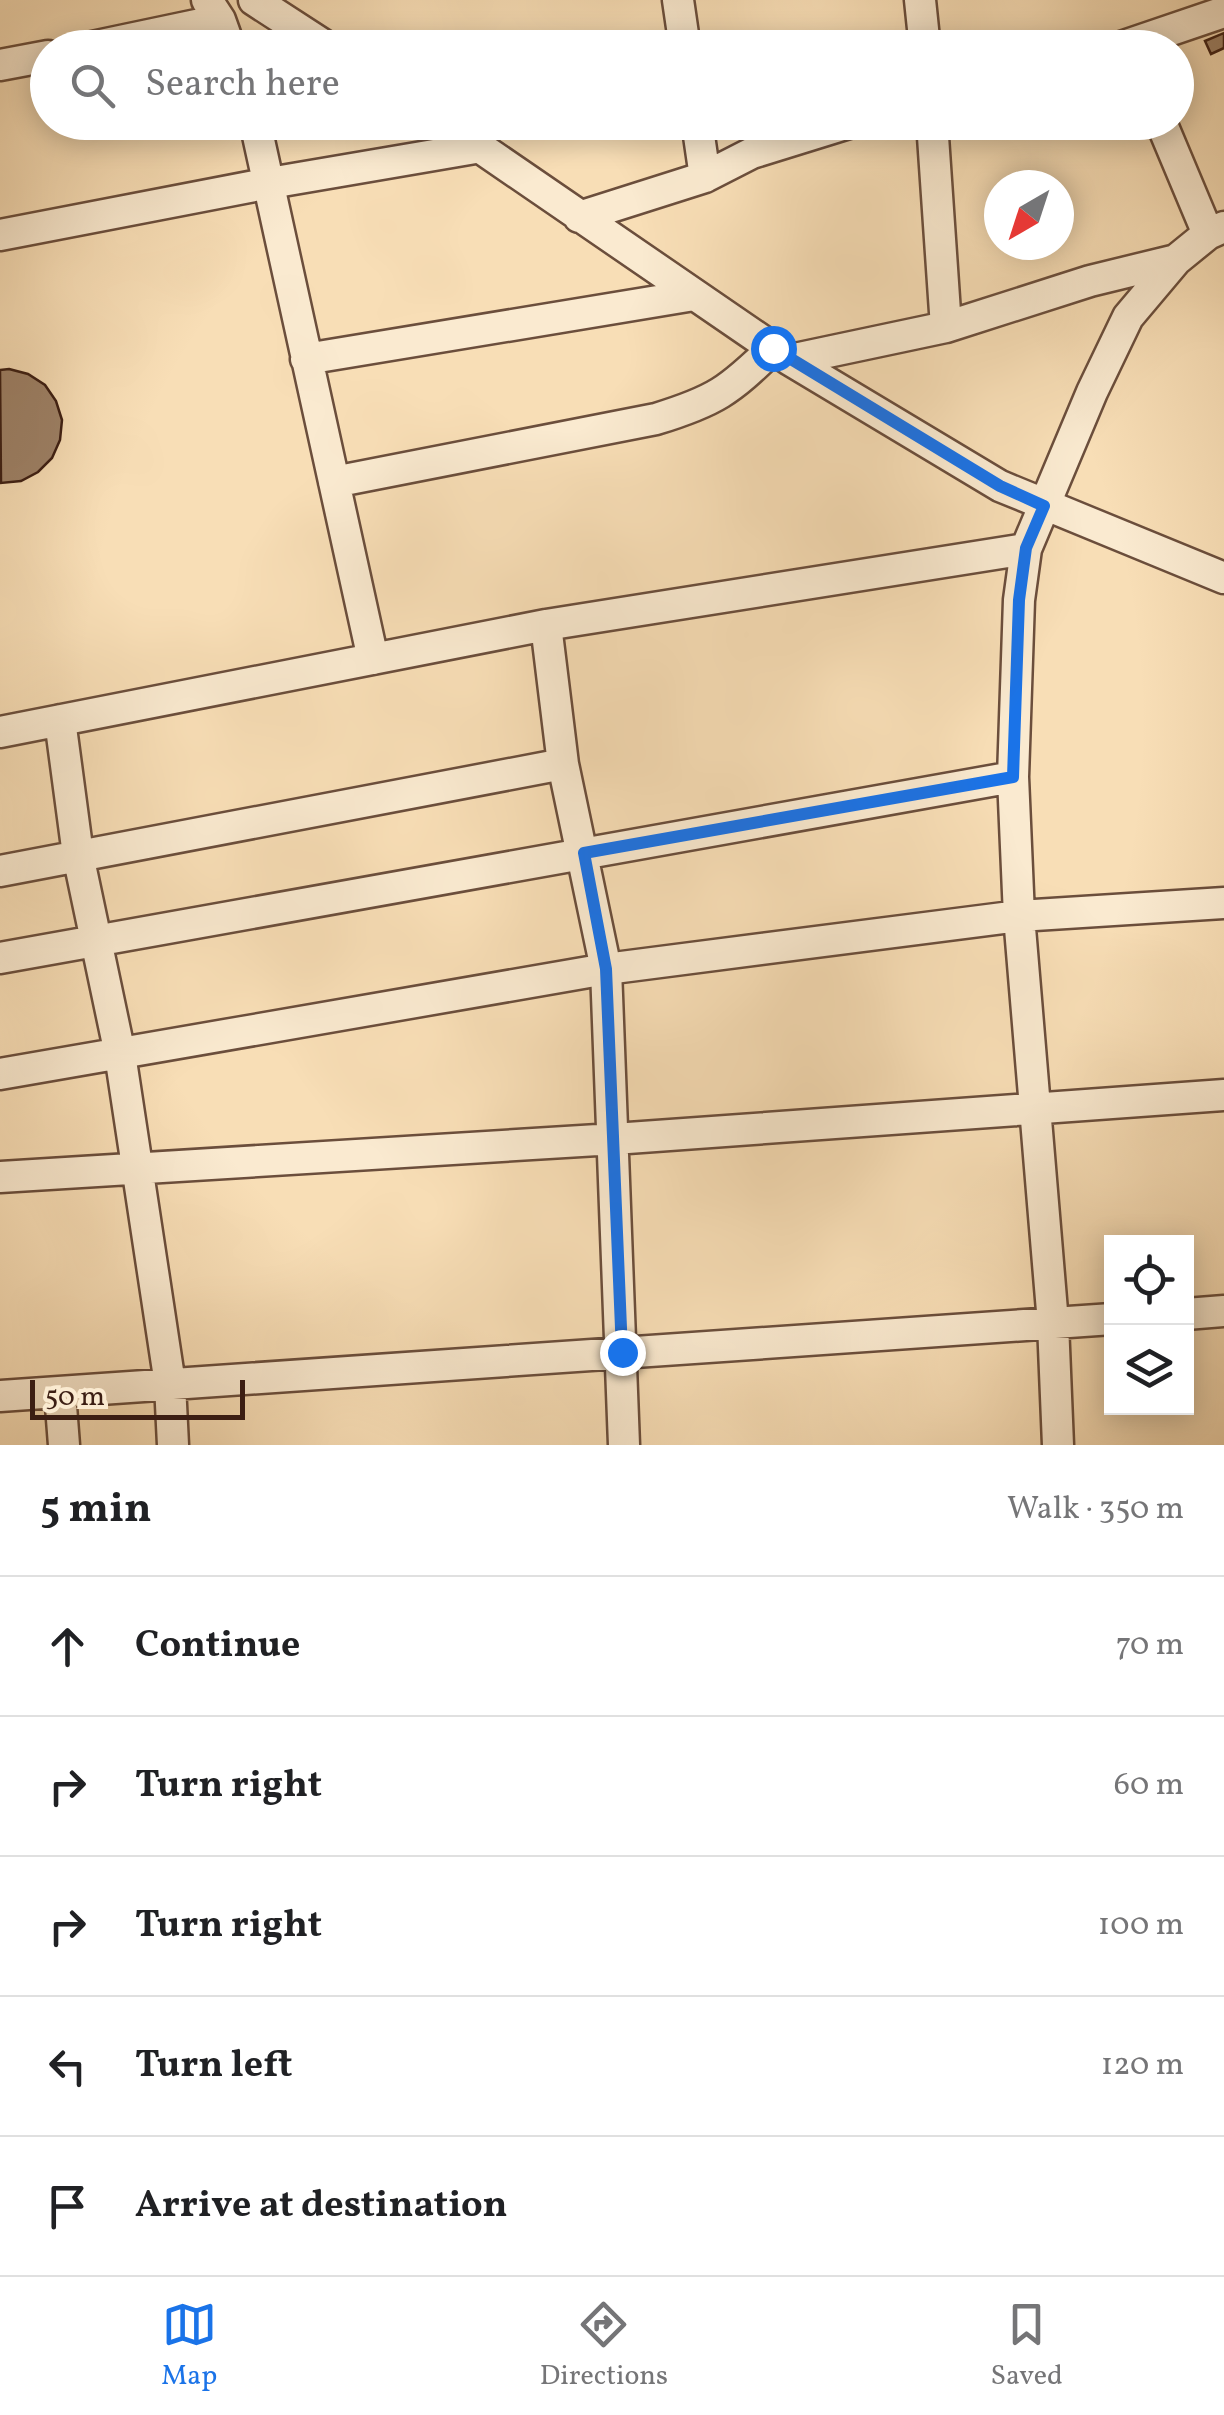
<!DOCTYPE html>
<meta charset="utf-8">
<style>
:root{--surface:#fff;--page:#f6f6f6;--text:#202124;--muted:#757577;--line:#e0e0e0;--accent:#1a73e8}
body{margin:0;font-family:Vollkorn,serif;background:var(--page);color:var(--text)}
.controls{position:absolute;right:30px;bottom:30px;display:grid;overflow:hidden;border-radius:0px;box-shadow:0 5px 25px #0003}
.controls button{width:90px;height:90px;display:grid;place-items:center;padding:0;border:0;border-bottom:2px solid var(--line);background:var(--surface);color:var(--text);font:50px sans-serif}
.compass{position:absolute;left:984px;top:170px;width:90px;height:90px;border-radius:50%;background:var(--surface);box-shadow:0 5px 25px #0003;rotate:219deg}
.scale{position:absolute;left:30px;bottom:25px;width:215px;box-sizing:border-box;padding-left:10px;border:5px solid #3c1e13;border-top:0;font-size:28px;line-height:35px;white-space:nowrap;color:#3c1e13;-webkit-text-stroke:8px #faead0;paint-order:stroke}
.stop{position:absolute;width:30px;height:30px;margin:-22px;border:8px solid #1a73e8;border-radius:50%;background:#fff}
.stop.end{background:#1a73e8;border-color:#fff;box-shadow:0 2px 10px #0008}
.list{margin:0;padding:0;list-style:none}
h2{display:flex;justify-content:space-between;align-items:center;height:130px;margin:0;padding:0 40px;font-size:42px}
h2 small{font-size:32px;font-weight:400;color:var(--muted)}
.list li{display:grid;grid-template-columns:65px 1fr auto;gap:30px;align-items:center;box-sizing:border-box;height:140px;padding:0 40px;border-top:2px solid var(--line)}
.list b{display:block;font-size:38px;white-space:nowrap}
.list em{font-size:32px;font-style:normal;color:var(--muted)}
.icon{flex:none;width:55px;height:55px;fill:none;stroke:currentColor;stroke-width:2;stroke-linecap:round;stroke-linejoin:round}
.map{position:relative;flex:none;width:1224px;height:1445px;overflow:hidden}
.search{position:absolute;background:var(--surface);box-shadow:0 5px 25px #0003;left:30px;right:30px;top:30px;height:110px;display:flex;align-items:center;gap:25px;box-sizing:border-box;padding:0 35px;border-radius:55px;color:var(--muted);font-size:38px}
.sheet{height:830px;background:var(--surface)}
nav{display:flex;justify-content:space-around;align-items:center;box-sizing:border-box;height:140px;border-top:2px solid var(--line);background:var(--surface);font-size:28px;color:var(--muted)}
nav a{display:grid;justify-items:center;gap:5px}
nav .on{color:var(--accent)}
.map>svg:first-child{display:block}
</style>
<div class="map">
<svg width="1224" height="1445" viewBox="0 0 1224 1445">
<rect width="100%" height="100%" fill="#f8deb6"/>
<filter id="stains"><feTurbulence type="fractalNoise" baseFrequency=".002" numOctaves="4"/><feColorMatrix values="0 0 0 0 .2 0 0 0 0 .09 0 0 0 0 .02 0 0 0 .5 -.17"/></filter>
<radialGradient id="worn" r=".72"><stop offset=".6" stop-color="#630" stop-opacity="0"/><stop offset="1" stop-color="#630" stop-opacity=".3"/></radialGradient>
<path fill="#9e8268" stroke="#3c1e13" stroke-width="2.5" d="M 1224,33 L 1224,48 L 1211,54 L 1205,41 Z
M 9,369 L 28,374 L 45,385 L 56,401 L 62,420 L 60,440 L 52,458 L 38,472 L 21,481 L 1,483 L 0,370 Z"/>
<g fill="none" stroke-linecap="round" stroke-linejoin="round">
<defs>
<path id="minor" d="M 207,0 L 220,20 L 230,48
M 254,0 L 328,48
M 678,0 L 685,48
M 920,0 L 925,48
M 87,48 L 220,20
M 1118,48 L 1224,12
M 0,65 L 48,56
M 255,122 L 373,659
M 443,122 L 790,360 L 1000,486 L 1224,578
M 697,122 L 705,177
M 932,122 L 946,327
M 1161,122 L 1208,234
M 579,217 L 705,177 L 752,153 L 852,122
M 0,235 L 270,183 L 481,147
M 306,359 L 694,295
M 790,360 L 946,327 L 1090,281 L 1176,260
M 334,482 L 656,419 C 715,401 729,391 773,348
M 546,625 L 563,764 L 606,969 L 624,1445
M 60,720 L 78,855 L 120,1054 L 170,1384 L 173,1445
M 0,732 L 546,625 L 1026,549
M 0,871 L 563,764
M 0,958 L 1013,777
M 0,1074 L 606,969 L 1019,916 L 1224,903
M 0,1177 L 614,1139 L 1224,1095
M 1186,1314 L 1224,1311
M 60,1393 L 64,1445
M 0,1396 L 1112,1319
M 1058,1445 L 1053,1323 L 1019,916 L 1013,777 L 1019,600 L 1026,549 L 1092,392 L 1128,317 L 1176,260 L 1208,234 L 1224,227"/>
</defs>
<use href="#minor" stroke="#6b4e3c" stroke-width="35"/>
<use href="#minor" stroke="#faead0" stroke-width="30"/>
</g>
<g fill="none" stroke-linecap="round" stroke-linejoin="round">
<path stroke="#1a73e8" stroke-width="12" d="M 622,1352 L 606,969 L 584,853 L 1013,777 L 1019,600 L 1026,548 L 1044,506 L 1000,486 L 773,348"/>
</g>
<rect width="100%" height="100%" filter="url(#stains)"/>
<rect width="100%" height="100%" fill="url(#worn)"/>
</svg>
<div class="controls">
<button><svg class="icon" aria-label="locate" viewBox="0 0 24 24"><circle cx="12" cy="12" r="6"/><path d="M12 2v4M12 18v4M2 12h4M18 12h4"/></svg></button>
<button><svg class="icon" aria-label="layers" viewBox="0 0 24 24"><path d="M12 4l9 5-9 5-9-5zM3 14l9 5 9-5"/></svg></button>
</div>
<svg class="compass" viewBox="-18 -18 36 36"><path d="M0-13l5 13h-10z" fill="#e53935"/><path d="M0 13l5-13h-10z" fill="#757577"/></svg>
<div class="scale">50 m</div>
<div class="stop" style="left:773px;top:348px"></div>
<div class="stop end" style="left:622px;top:1352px"></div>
<div class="search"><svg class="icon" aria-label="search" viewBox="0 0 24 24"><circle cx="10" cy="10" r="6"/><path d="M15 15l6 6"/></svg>Search here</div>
</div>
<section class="sheet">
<h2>5 min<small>Walk · 350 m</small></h2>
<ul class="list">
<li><svg class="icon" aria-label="ahead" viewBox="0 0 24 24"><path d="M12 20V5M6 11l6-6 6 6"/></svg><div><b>Continue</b></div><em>70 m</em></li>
<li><svg class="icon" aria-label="right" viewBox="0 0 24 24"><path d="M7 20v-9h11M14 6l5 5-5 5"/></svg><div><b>Turn right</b></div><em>60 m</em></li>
<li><svg class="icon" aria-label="right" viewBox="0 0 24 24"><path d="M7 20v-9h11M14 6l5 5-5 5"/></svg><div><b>Turn right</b></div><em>100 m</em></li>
<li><svg class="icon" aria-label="left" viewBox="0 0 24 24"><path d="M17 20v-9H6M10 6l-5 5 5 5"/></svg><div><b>Turn left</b></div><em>120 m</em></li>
<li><svg class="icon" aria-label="arrive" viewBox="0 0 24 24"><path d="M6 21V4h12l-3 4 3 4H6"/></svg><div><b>Arrive at destination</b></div></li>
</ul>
</section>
<nav>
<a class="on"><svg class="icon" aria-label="map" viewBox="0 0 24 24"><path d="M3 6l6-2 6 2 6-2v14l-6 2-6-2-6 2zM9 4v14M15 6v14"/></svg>Map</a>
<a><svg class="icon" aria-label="directions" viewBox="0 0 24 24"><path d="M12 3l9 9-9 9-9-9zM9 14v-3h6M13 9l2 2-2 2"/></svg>Directions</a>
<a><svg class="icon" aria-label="saved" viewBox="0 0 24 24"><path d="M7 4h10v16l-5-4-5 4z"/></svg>Saved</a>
</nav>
